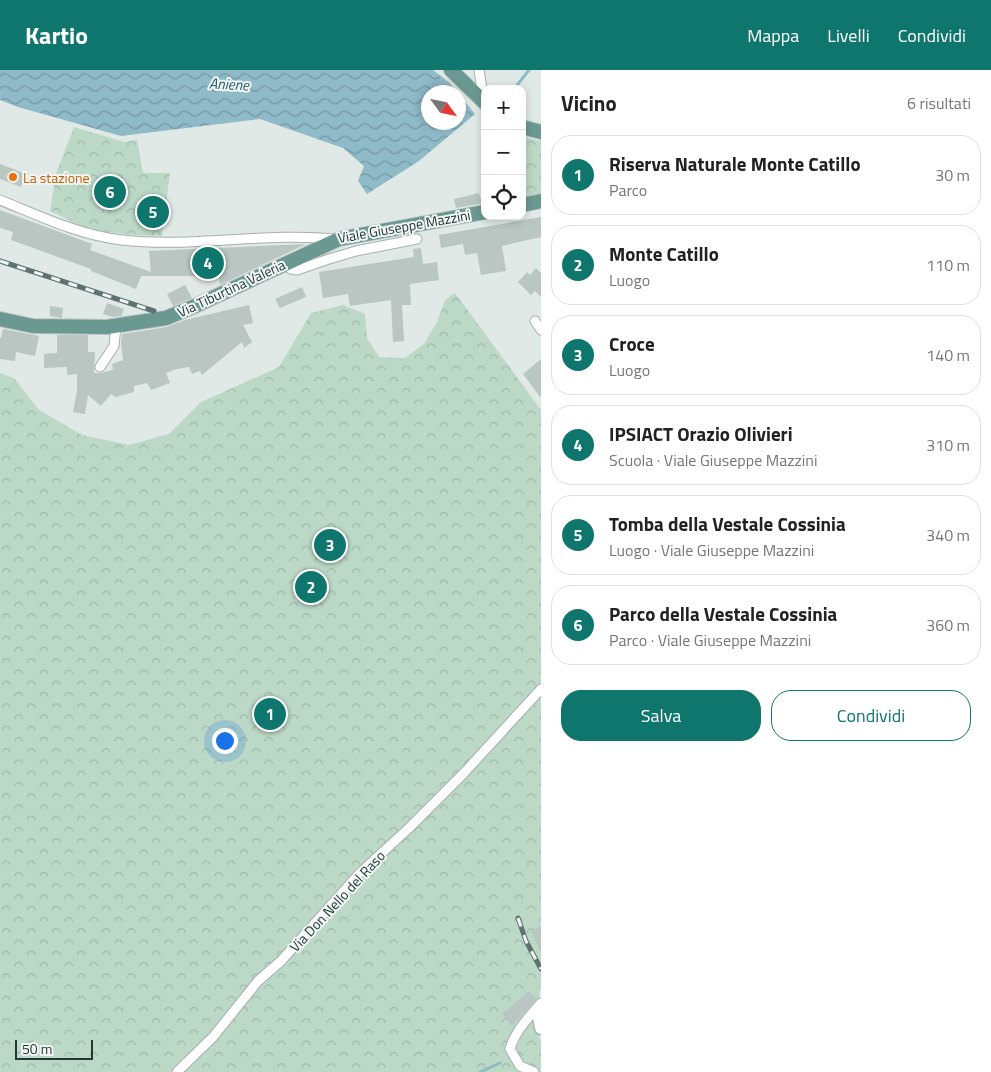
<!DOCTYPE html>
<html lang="it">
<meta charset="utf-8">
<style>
:root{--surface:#fff;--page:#f6f6f6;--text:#222;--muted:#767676;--line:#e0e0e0;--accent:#0f766e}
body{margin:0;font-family:"Titillium Web",sans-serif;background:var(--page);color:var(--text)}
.controls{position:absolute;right:15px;top:15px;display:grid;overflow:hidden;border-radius:10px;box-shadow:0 2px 8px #0003}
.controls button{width:45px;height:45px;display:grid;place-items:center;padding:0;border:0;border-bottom:1px solid var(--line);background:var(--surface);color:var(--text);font:25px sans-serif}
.compass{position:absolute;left:421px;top:15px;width:45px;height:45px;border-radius:50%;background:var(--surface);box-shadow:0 2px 8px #0003;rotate:123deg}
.scale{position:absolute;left:15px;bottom:12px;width:78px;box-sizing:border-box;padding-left:5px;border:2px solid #233734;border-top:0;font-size:14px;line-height:18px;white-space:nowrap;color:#233734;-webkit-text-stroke:4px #f0f6f4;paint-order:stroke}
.you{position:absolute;left:224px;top:670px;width:18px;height:18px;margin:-12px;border:4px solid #fff;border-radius:50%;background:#1a73e8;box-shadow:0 0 0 8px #1a73e833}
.badge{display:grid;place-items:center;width:32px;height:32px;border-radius:50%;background:var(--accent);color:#fff;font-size:16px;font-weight:700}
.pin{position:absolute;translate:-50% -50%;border:2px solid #fff;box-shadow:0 1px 5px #0006}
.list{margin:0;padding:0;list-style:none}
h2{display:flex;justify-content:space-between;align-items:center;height:65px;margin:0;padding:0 20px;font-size:21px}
h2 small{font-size:16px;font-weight:400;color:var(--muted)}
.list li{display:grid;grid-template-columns:32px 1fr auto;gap:15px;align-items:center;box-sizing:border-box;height:80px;margin:0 10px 10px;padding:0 10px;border:1px solid var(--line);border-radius:20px}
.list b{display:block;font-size:19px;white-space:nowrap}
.list p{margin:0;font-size:16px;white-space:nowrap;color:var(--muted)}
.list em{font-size:16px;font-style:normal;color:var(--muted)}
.actions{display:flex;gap:10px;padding:15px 20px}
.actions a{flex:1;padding:11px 0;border:1px solid var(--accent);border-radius:20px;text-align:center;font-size:18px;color:var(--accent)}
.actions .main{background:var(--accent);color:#fff}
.icon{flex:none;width:28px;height:28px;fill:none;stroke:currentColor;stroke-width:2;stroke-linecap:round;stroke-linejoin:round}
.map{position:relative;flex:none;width:541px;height:1002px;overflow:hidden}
header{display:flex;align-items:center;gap:30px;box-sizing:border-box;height:70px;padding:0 25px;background:var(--accent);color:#fff}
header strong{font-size:24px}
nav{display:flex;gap:28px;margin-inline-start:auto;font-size:18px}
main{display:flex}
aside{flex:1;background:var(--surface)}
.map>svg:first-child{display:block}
</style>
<header>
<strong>Kartio</strong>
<nav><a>Mappa</a><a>Livelli</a><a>Condividi</a></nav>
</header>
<main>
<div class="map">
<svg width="541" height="1002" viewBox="0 0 541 1002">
<defs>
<pattern id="park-crowns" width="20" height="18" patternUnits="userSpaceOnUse" patternTransform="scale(1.25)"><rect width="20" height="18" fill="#bcd8c6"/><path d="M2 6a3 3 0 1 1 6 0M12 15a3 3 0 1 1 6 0" fill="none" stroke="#a1baab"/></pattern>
<pattern id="water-waves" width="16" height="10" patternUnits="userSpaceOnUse" patternTransform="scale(1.25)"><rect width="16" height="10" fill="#8fbac8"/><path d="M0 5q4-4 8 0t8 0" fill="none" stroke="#7498a3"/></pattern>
</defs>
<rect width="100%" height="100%" fill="#e0e9e6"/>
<path fill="url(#park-crowns)" d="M 74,57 L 124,72 L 137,70 L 143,103 L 170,103 L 162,166 C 134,165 106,164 79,155 C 69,151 60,145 50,141 L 56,104 Z
M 522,67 L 541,71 L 541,125 L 522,128 Z
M 455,223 L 541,340 L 541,913 L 535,955 L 541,971 L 541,1002 L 0,1002 L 0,303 L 14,308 L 39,340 L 82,365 L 129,375 L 169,364 L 201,332 L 279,297 L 311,243 L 343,235 L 365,244 L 367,268 L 379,287 L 405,288 L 424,274 L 437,252 L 445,230 Z"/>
<path fill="url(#water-waves)" d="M 0,0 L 433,0 L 450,13 L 457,22 L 428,22 L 428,52 L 458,52 L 459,24 L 475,44 L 419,91 L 367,124 L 358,111 L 364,96 L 343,78 L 260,49 L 121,66 L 18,37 L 0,30 Z"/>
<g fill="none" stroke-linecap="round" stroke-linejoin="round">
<path stroke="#8fbac8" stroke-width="3" d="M 514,19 L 529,0
M 480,1002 L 500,993"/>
</g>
<path fill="#b9c6c2" d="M 0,94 L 26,104 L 21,117 L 0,109 Z
M 479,123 L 480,128 L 485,126 L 485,133 L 456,138 L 454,129 Z
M 0,140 L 92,174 L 90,180 L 151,202 L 149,181 L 306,174 L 220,215 L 219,206 L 141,206 L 136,219 L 91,201 L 91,199 L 11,170 L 13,162 L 0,158 Z
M 541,147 L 541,167 L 502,176 L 506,201 L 481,205 L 477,183 L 465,185 L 463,174 L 441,178 L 439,165 Z
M 421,178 L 423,194 L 437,192 L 439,210 L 410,214 L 411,235 L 402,235 L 404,271 L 393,272 L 391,230 L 350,236 L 348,224 L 323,228 L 319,202 L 414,187 L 413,179 Z
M 536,198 L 541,203 L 541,227 L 535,221 L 531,225 L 518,212 L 527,202 L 530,205 Z
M 185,215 L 192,228 L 173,236 L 167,224 Z
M 302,217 L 306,227 L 280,238 L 275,229 Z
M 107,233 L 124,239 L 121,246 L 113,247 L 103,244 Z
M 249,235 L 253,253 L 243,255 L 252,272 L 244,278 L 242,272 L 202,305 L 200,301 L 192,304 L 189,297 L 177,299 L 166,303 L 170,313 L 151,320 L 147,313 L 134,316 L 134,322 L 116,327 L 111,324 L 101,336 L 88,325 L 85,344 L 73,342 L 77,321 L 77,304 L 67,305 L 67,297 L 44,298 L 44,284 L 57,283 L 57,265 L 88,265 L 88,282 L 95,282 L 94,303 L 100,303 L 113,300 L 112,294 L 123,290 L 121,273 L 122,264 L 167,257 L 185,250 Z
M 50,236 L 63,238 L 62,248 L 50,246 Z
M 3,259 L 39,266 L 35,286 L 16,282 L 15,291 L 0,289 L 0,268 L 1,268 Z
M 541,289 L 541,328 L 523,304 Z
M 541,856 L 541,882 L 531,861 Z
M 529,921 L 536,930 L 512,956 L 502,944 Z"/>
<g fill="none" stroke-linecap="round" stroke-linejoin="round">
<defs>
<path id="street" d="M 479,0 L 484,32
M 0,130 C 40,146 79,165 122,170 C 193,178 264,162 335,169
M 284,194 L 291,199 L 297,200 L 326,190 L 356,181 L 417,169
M 535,251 L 541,260
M 100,297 L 114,276 L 116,256
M 177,1002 L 213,967 L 258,911 L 281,891 L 360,803 L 409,758 L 463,704 L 541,619
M 534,1002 L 520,996 L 510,979 C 515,961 529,947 541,933"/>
<path id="secondary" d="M 541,937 L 539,947 L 541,958"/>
<path id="primary" d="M 451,0 L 485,33
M 522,57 L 541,62
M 522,135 L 541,131
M 0,249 L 33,256 L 107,257 L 166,248 L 195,236 L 339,169 L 485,142"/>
</defs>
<use href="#street" stroke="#a4b0ad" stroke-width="11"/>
<use href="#secondary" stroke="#a1b3ae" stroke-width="15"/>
<use href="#primary" stroke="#bdc3c2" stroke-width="16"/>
<use href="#street" stroke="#fff" stroke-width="9"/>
<use href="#secondary" stroke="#fff" stroke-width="12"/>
<use href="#primary" stroke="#6a9991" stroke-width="14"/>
<defs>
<path id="rail" d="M 0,191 L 154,241
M 518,848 L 526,871 L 541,899"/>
</defs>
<use href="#rail" stroke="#5d736f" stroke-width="5"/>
<use href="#rail" stroke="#f0f6f4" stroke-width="3" stroke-dasharray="9" stroke-linecap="butt"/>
</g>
<circle fill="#e8710a" stroke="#f0f6f4" stroke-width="2" cx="13" cy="107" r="5"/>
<g text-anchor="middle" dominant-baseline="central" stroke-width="4" stroke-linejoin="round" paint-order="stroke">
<g font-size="14" fill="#c56008" stroke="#f0f6f4" text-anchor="start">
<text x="23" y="107">La stazione</text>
</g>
<g font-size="14" fill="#233734" stroke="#f0f6f4">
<text transform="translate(404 156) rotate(-10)">Viale Giuseppe Mazzini</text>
<text transform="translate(231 218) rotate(-25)">Via Tiburtina Valeria</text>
<text transform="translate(337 831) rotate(-47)">Via Don Nello del Raso</text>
</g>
<g font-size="15" font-style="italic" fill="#255a6c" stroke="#f0f6f4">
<text transform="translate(229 14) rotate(3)">Aniene</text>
</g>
</g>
</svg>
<div class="controls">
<button>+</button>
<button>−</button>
<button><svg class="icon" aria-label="locate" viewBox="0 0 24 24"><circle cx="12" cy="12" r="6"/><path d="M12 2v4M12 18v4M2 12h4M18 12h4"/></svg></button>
</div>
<svg class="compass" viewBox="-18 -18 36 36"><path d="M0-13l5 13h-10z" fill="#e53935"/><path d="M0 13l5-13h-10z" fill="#767676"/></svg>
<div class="scale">50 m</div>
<div class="you"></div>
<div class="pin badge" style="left:270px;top:644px">1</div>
<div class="pin badge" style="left:311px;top:517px">2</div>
<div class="pin badge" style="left:330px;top:475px">3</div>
<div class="pin badge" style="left:208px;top:193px">4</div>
<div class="pin badge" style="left:153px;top:142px">5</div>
<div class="pin badge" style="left:110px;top:122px">6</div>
</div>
<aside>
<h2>Vicino<small>6 risultati</small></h2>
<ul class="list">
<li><span class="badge">1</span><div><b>Riserva Naturale Monte Catillo</b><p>Parco</p></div><em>30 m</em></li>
<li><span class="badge">2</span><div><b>Monte Catillo</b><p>Luogo</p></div><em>110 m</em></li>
<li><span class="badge">3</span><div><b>Croce</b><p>Luogo</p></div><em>140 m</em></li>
<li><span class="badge">4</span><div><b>IPSIACT Orazio Olivieri</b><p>Scuola · Viale Giuseppe Mazzini</p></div><em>310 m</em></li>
<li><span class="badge">5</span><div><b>Tomba della Vestale Cossinia</b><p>Luogo · Viale Giuseppe Mazzini</p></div><em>340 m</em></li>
<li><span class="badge">6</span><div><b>Parco della Vestale Cossinia</b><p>Parco · Viale Giuseppe Mazzini</p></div><em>360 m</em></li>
</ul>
<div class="actions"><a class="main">Salva</a><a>Condividi</a></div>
</aside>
</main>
